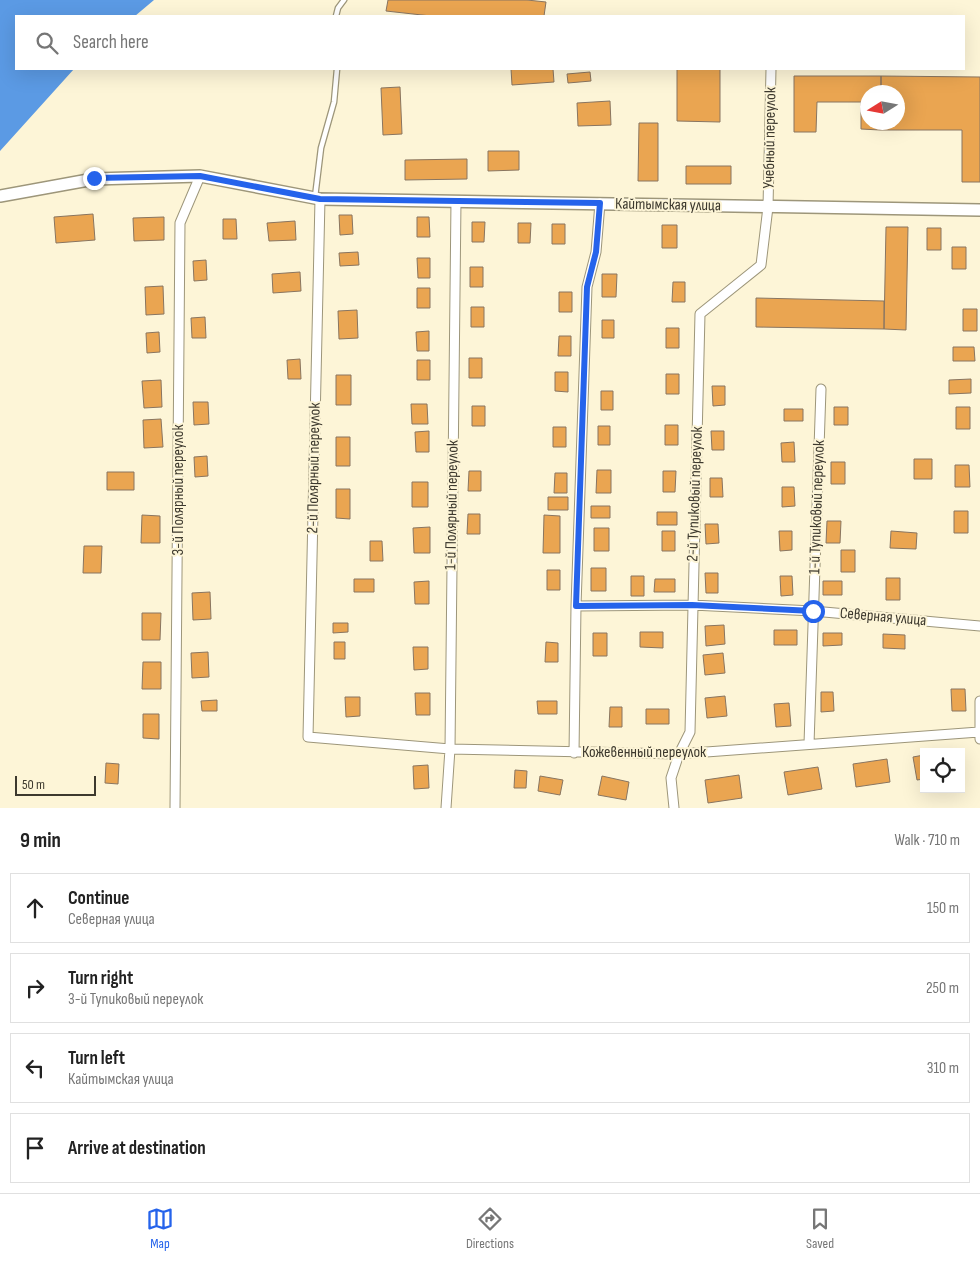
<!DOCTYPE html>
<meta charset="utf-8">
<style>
:root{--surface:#fff;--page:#f6f6f6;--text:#222;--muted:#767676;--line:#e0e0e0;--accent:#2563eb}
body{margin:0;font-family:"Sofia Sans Condensed",sans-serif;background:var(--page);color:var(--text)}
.controls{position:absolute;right:15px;bottom:15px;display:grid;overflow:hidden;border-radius:0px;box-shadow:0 5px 20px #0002}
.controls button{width:45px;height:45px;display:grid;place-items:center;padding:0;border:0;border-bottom:1px solid var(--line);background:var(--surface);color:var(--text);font:25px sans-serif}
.compass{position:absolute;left:860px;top:85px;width:45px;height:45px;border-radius:50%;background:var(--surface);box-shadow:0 5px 20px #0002;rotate:259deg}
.scale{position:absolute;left:15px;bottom:12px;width:81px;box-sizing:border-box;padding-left:5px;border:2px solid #3d392e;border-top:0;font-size:14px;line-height:18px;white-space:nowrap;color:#3d392e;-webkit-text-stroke:4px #fdf5d7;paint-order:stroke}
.stop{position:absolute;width:15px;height:15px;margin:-11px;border:4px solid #2563eb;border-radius:50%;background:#fff}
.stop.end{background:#2563eb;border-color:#fff;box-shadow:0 1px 5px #0008}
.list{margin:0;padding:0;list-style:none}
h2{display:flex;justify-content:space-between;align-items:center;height:65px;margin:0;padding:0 20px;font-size:21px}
h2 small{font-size:16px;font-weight:400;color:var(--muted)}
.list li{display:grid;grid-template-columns:32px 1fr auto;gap:15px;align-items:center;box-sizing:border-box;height:70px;margin:0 10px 10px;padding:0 10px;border:1px solid var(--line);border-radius:0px}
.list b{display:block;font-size:19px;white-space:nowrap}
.list p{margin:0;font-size:16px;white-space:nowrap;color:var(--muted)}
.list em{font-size:16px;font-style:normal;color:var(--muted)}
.icon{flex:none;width:28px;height:28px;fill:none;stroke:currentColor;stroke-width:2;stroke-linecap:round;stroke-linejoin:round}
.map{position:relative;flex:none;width:980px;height:808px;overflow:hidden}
.search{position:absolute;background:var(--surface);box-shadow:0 5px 20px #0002;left:15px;right:15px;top:15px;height:55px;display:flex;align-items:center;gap:12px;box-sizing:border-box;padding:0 18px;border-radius:0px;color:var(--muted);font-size:19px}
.sheet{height:385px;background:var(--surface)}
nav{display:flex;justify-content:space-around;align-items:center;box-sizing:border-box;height:70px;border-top:1px solid var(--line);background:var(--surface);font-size:14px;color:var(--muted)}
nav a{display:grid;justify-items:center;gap:2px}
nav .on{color:var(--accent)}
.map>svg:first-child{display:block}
</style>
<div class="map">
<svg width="980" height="808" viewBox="0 0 980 808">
<rect width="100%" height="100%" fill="#fdf5d7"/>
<path fill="#5b9ae4" d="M 0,0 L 154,0 L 135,16 L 16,16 L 16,69 L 74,69 L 0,151 Z"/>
<path fill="#eaa551" stroke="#897560" d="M 388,0 L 527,0 L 546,2 L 544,16 L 431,16 L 386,11 Z
M 511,69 L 553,69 L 554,82 L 512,85 Z
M 677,69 L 720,69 L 720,122 L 677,121 Z
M 590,72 L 591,81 L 568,83 L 567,74 Z
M 794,76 L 881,76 L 881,92 L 868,92 L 868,122 L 881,122 L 880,130 L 861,129 L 861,102 L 817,102 L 816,132 L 794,132 Z
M 881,76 L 980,77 L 980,182 L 962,182 L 962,130 L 880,130 L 881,122 L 898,122 L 898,92 L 881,92 Z
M 400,87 L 402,134 L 383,135 L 381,88 Z
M 610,101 L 611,125 L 578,126 L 577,103 Z
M 639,123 L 658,123 L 658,181 L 638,181 Z
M 488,151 L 519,151 L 519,170 L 488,171 Z
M 467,159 L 467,179 L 405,180 L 405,160 Z
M 686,166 L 731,166 L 731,184 L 686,184 Z
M 93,214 L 95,240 L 56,243 L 54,217 Z
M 339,215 L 352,215 L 353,234 L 340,235 Z
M 164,217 L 164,240 L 134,241 L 133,218 Z
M 417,217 L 429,217 L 430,237 L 417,237 Z
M 223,219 L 236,219 L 237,239 L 223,239 Z
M 295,221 L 296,240 L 269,241 L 267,223 Z
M 472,222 L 485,222 L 484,242 L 472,242 Z
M 518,223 L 531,223 L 530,243 L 518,243 Z
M 552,224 L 565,224 L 565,244 L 552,244 Z
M 662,225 L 677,225 L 677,248 L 662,248 Z
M 886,227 L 908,227 L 906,330 L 884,329 Z
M 927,228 L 941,228 L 941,250 L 927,250 Z
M 952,247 L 966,247 L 966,269 L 952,269 Z
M 358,252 L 359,265 L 340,266 L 339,253 Z
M 417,258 L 430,258 L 430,278 L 418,278 Z
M 206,260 L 207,280 L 194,281 L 193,261 Z
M 470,267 L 483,267 L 483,287 L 470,287 Z
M 300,272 L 301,291 L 273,293 L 272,274 Z
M 602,274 L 617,274 L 616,297 L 602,297 Z
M 673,282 L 685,282 L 685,302 L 672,302 Z
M 163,286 L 164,314 L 146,315 L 145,287 Z
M 417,288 L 430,288 L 430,308 L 417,308 Z
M 559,292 L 572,292 L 572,312 L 559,312 Z
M 756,298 L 884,301 L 884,329 L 756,327 Z
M 471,307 L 484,307 L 484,327 L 471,327 Z
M 963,309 L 977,309 L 977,331 L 963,331 Z
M 357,310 L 358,338 L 339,339 L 338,311 Z
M 205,317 L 206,338 L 192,338 L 191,318 Z
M 602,320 L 614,320 L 614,338 L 602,338 Z
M 666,328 L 679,328 L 679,348 L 666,348 Z
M 429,331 L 429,351 L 417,351 L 416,332 Z
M 159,332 L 160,352 L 147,353 L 146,333 Z
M 559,336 L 571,336 L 571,356 L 558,356 Z
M 953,347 L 974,347 L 975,361 L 953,361 Z
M 469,358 L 482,358 L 482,378 L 469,378 Z
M 300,359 L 301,379 L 288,379 L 287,360 Z
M 417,360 L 430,360 L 430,380 L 417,380 Z
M 555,372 L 568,372 L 568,392 L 555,391 Z
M 666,374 L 679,374 L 679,394 L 666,394 Z
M 336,375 L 351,375 L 351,405 L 336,405 Z
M 971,379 L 971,393 L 949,394 L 949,380 Z
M 161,380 L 162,407 L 144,408 L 142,381 Z
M 712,386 L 725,386 L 725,405 L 713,406 Z
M 601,391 L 613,391 L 613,410 L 601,410 Z
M 193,402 L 208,402 L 209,424 L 194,425 Z
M 411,404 L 427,404 L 428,424 L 412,424 Z
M 472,406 L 485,406 L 485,426 L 472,426 Z
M 834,407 L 848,407 L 848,425 L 834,425 Z
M 956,407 L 970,407 L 970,429 L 956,429 Z
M 784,409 L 803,409 L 803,421 L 784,421 Z
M 161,419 L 163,447 L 144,448 L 143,420 Z
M 665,425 L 678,425 L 678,445 L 665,445 Z
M 598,426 L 610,426 L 610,445 L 598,445 Z
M 553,427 L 566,427 L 566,447 L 553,447 Z
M 429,431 L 429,452 L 416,452 L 415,432 Z
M 711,431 L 724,431 L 724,450 L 712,450 Z
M 336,437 L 350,437 L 350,466 L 336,466 Z
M 794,442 L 795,462 L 782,462 L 781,443 Z
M 207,456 L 208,476 L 195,477 L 194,457 Z
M 914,459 L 932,459 L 932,479 L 914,479 Z
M 831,462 L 845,462 L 845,484 L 831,484 Z
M 955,465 L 969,465 L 970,487 L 955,487 Z
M 597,470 L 611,470 L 611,493 L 596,493 Z
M 469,471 L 481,471 L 481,491 L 468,491 Z
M 663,471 L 676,471 L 675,492 L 663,492 Z
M 107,472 L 134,472 L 134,490 L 107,490 Z
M 555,473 L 567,473 L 567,493 L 554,493 Z
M 710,478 L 722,478 L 723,497 L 710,497 Z
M 412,482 L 428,482 L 428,507 L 412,507 Z
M 782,487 L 794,487 L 795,506 L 782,507 Z
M 336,489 L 350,489 L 350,519 L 336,518 Z
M 548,497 L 568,497 L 568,510 L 548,510 Z
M 591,506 L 610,506 L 610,518 L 591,518 Z
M 954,511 L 968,511 L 968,533 L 954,533 Z
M 657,512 L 677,512 L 677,525 L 657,525 Z
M 468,514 L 480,514 L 480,534 L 467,534 Z
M 142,515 L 160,516 L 160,543 L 141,543 Z
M 544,515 L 560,516 L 560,553 L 543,553 Z
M 827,521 L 841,521 L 840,543 L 826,543 Z
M 705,524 L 718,524 L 719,543 L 706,544 Z
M 430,527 L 430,553 L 414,553 L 413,528 Z
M 594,528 L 609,528 L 609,551 L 594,551 Z
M 662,531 L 675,531 L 675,551 L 662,551 Z
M 779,531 L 792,531 L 792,550 L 780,551 Z
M 891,531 L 917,533 L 916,549 L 890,548 Z
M 370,541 L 382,541 L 383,561 L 370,561 Z
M 84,546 L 102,546 L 101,573 L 83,573 Z
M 841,550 L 855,550 L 855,572 L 841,572 Z
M 591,568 L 606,568 L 606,591 L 591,591 Z
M 547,570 L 560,570 L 560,590 L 547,590 Z
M 705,573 L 718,573 L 718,593 L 706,593 Z
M 631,576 L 644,576 L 644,596 L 631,596 Z
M 780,576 L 792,576 L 793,595 L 781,596 Z
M 886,578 L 900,578 L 900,600 L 886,600 Z
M 354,579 L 374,579 L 374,592 L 354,592 Z
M 655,579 L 675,579 L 675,592 L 654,592 Z
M 429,581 L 429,604 L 415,604 L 414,582 Z
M 823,581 L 842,581 L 842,595 L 823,595 Z
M 210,592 L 211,619 L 193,620 L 192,593 Z
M 142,613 L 161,613 L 160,640 L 142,640 Z
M 333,623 L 348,623 L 348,632 L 333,633 Z
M 724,625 L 725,644 L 706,646 L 705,626 Z
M 774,630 L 797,630 L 797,645 L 774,645 Z
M 640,632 L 663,632 L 663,648 L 640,647 Z
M 593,633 L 607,633 L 607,656 L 593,656 Z
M 823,633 L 842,633 L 842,645 L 823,646 Z
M 883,634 L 905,635 L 905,649 L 883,648 Z
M 334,642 L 345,642 L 345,659 L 334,659 Z
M 546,642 L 558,643 L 558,662 L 545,662 Z
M 413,647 L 428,647 L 428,669 L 414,670 Z
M 208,652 L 209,677 L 192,678 L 191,653 Z
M 723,653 L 725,673 L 705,675 L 703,655 Z
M 143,662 L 161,662 L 161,689 L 142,689 Z
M 951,689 L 965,689 L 966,711 L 952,711 Z
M 821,692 L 833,692 L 834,711 L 821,712 Z
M 415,693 L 430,693 L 430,715 L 416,715 Z
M 725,696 L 727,716 L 707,718 L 705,698 Z
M 345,697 L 360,697 L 360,716 L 346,717 Z
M 217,700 L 217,711 L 202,711 L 201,701 Z
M 537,701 L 557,701 L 557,714 L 538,714 Z
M 789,703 L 791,726 L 776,727 L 774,704 Z
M 610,707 L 622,707 L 622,727 L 609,727 Z
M 646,709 L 669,709 L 669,724 L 646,724 Z
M 143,714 L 159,714 L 159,739 L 143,738 Z
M 924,755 L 924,779 L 917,780 L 913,757 Z
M 887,759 L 890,782 L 856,787 L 853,764 Z
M 106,763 L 119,764 L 118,784 L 105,783 Z
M 428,765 L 429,788 L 414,789 L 413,766 Z
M 818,767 L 822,789 L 788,795 L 784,772 Z
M 515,770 L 527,771 L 526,788 L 514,788 Z
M 739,775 L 742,798 L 708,803 L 705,780 Z
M 540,776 L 563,780 L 560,795 L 538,791 Z
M 602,776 L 629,782 L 626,800 L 598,795 Z"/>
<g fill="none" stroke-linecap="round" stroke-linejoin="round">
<defs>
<path id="service" d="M 336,16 L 338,8 L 344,0
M 315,197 L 321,148 L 334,102 L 337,69"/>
<path id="minor" d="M 320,199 L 308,737 L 450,749 L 679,754 L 979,732
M 576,606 L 692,605 L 813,611 L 980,626
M 980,701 L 980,739
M 809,744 L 821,389
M 574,753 L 576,606 L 587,287 L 596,252 L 600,203
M 175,808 L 180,223 L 200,176
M 446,808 L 450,749 L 456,201
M 674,808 L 671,778 L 679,754 L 690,732 L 700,314 L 761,265 L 768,207 L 771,69"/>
<path id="tertiary" d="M 0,196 L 94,179 L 200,176 L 320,199 L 980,210"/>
</defs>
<use href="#service" stroke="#9d967a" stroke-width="7"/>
<use href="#minor" stroke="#9d967a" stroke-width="11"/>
<use href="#tertiary" stroke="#9d967a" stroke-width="14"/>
<use href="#service" stroke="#fff" stroke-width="4.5"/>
<use href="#minor" stroke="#fff" stroke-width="9"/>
<use href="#tertiary" stroke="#fff" stroke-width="11"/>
</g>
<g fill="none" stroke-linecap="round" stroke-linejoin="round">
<path stroke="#2563eb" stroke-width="6" d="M 94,178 L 200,176 L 320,199 L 600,203 L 596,252 L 587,287 L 576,606 L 692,605 L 813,611"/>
</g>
<g text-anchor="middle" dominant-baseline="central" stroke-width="4" stroke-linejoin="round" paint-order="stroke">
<g font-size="16" fill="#3d392e" stroke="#fdf5d7">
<text transform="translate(770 138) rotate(-89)">Учебный переулок</text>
<text transform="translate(668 205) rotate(1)">Кайтымская улица</text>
<text transform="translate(314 468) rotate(-89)">2-й Полярный переулок</text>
<text transform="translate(178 490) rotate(-90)">3-й Полярный переулок</text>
<text transform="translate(695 494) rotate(-88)">2-й Тупиковый переулок</text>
<text transform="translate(452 505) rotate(-89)">1-й Полярный переулок</text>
<text transform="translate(817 507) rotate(-88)">1-й Тупиковый переулок</text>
<text transform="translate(883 617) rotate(5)">Северная улица</text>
<text x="644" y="752">Кожевенный переулок</text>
</g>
</g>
</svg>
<div class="controls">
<button><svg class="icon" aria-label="locate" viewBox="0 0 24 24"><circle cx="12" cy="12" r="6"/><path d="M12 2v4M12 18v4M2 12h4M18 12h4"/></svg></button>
</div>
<svg class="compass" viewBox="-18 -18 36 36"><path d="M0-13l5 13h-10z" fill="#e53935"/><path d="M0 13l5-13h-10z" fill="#767676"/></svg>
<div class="scale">50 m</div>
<div class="stop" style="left:813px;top:611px"></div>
<div class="stop end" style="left:94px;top:178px"></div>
<div class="search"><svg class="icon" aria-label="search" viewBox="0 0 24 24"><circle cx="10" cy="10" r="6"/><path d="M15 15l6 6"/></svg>Search here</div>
</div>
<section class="sheet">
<h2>9 min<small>Walk · 710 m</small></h2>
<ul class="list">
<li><svg class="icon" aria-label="ahead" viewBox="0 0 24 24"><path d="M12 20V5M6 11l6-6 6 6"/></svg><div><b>Continue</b><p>Северная улица</p></div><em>150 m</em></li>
<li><svg class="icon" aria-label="right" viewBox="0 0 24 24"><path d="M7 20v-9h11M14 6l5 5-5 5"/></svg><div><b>Turn right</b><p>3-й Тупиковый переулок</p></div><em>250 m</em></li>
<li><svg class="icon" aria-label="left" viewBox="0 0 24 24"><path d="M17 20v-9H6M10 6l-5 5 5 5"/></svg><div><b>Turn left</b><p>Кайтымская улица</p></div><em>310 m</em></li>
<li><svg class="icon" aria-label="arrive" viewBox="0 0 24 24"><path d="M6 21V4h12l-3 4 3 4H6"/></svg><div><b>Arrive at destination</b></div></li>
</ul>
</section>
<nav>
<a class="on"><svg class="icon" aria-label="map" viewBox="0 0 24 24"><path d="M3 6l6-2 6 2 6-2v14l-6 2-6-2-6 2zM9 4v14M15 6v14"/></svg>Map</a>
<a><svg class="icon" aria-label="directions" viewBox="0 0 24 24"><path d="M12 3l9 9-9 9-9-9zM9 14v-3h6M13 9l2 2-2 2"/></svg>Directions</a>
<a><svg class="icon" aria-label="saved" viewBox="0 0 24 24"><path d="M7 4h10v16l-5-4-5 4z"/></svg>Saved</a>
</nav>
